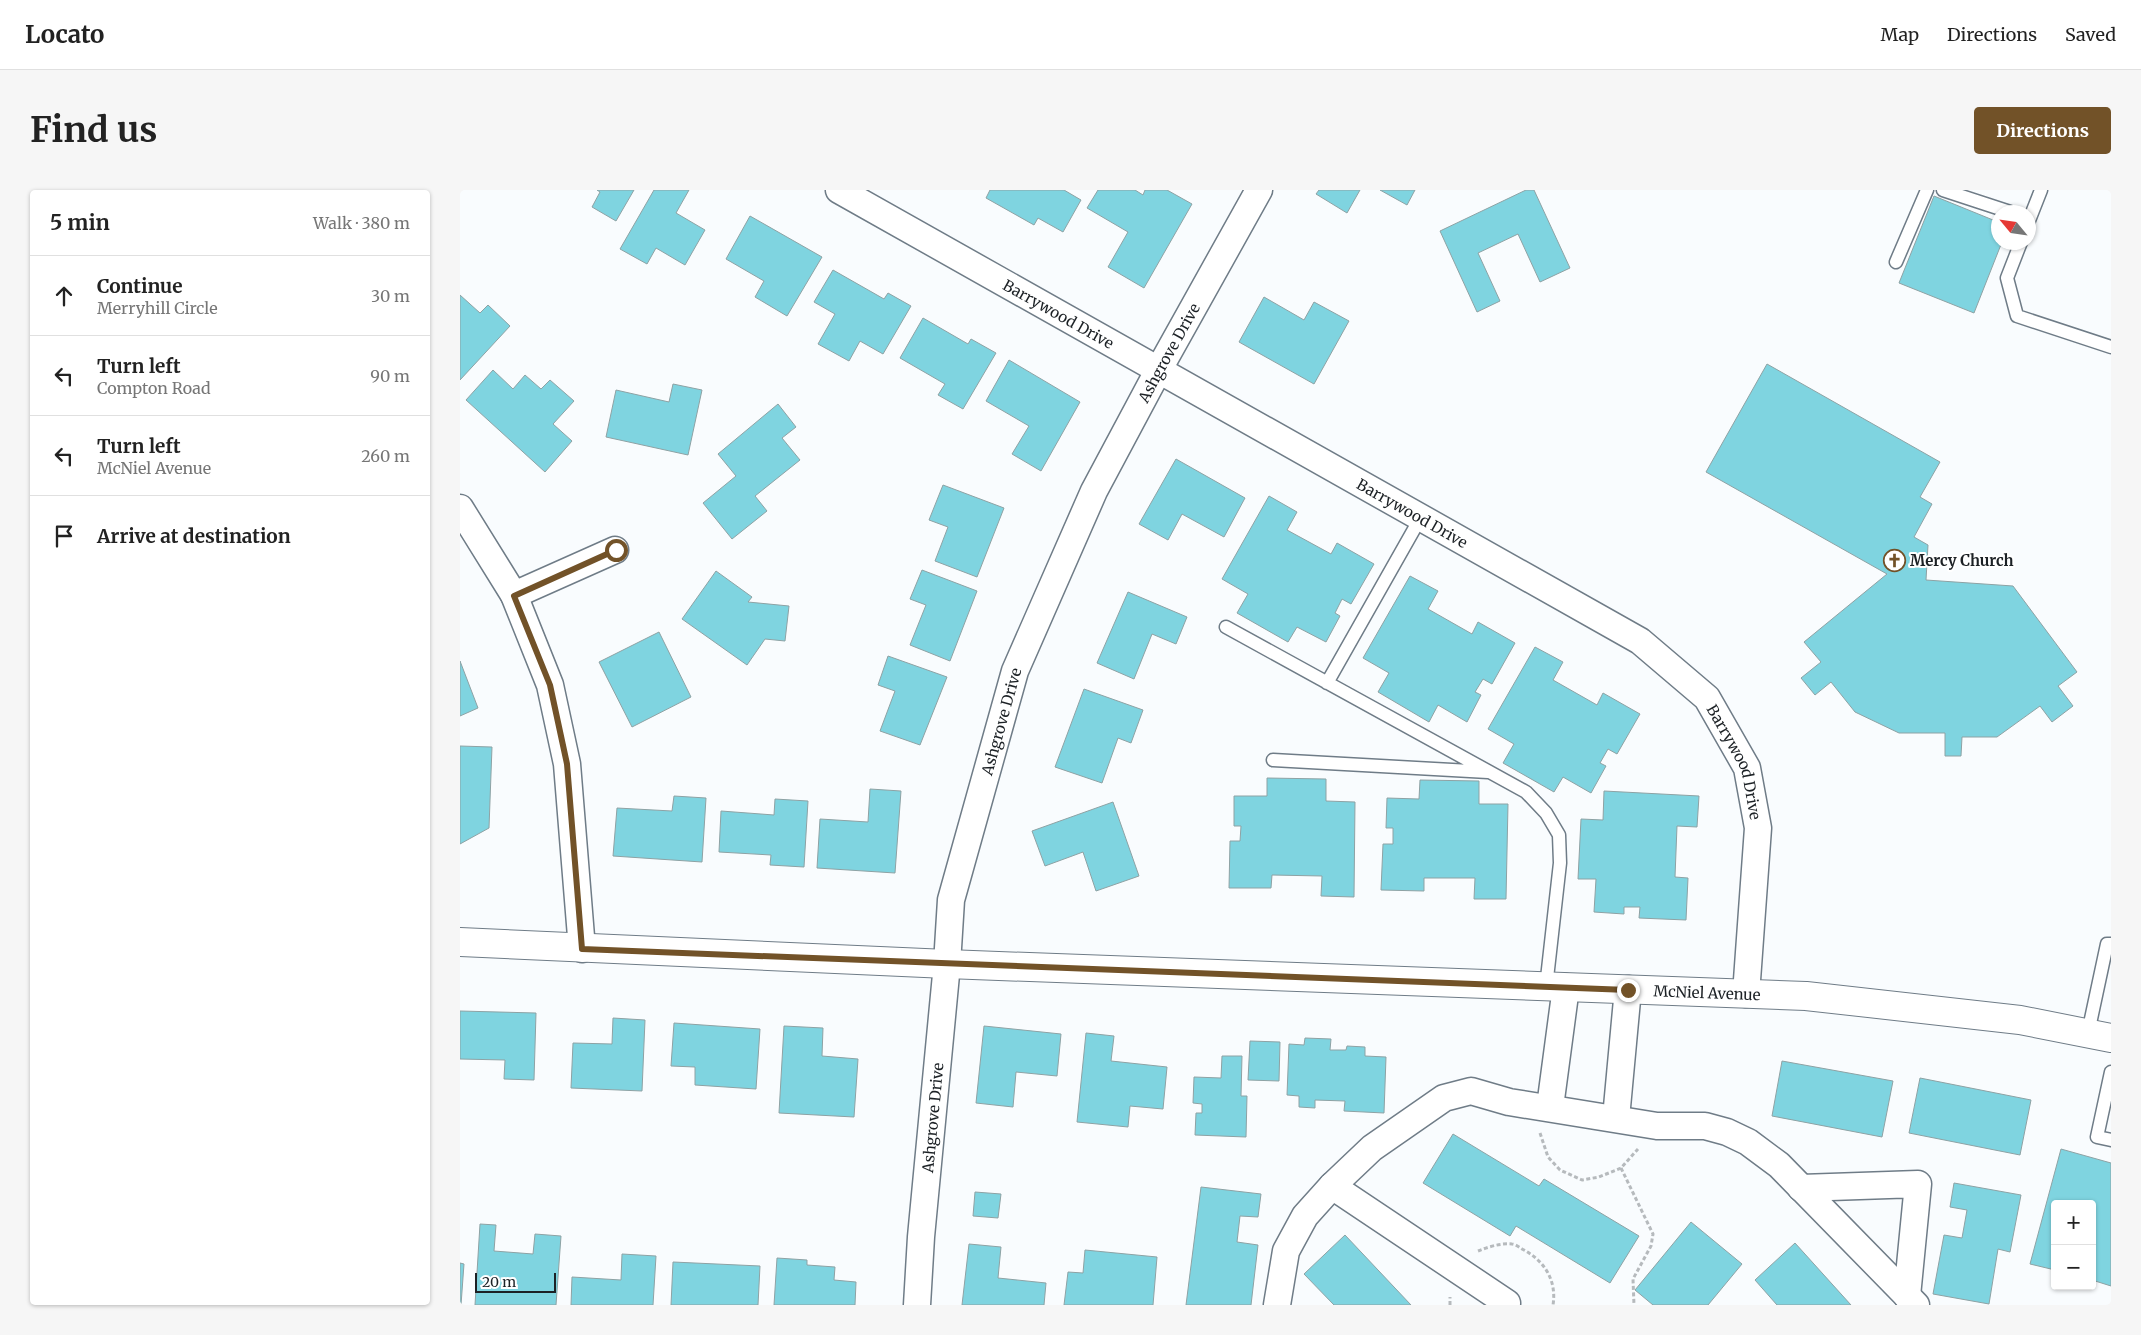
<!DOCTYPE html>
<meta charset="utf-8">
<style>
:root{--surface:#fff;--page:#f6f6f6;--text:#222;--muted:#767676;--line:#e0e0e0;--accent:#725228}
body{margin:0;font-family:Merriweather,serif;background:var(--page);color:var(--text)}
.controls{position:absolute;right:15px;bottom:15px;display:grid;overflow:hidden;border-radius:5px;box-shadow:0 1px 4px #0004}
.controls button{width:45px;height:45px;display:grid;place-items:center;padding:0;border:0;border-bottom:1px solid var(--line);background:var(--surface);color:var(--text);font:25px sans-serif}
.compass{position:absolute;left:1531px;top:15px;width:45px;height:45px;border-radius:50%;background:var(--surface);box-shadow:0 1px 4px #0004;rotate:299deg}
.scale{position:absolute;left:15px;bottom:12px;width:81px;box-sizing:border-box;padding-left:5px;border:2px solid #1c2125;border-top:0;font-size:14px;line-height:18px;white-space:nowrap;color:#1c2125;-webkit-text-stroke:4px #fff;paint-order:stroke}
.stop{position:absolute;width:15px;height:15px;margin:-11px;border:4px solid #725228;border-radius:50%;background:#fff}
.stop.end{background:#725228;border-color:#fff;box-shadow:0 1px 5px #0008}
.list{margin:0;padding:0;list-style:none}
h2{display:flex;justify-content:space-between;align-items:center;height:65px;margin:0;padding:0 20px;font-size:21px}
h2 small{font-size:16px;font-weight:400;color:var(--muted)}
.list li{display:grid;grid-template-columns:32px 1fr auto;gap:15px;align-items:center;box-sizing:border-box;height:80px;padding:0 20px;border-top:1px solid var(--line)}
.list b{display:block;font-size:19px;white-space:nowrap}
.list p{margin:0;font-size:16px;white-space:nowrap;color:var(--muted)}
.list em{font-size:16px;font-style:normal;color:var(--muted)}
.icon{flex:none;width:28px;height:28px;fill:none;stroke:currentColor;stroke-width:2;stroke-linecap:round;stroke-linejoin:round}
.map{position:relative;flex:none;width:1651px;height:1115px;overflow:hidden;border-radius:5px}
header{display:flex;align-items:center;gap:30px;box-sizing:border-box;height:70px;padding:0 25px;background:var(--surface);border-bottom:1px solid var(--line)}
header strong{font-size:24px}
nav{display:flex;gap:28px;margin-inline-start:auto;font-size:18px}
.intro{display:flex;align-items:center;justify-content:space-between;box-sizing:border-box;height:120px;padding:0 30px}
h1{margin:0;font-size:35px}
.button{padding:12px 22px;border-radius:5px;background:var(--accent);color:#fff;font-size:18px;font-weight:700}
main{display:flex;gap:30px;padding:0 30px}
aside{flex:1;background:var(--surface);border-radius:5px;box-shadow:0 1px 4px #0004}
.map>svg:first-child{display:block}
</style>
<header>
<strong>Locato</strong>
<nav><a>Map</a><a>Directions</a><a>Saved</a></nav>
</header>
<div class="intro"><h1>Find us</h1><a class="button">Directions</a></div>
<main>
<aside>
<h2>5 min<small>Walk · 380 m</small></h2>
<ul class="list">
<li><svg class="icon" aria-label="ahead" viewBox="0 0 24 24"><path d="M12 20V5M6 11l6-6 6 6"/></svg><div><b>Continue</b><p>Merryhill Circle</p></div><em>30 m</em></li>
<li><svg class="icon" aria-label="left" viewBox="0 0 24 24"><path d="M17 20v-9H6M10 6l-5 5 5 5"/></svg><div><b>Turn left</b><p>Compton Road</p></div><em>90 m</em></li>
<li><svg class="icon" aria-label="left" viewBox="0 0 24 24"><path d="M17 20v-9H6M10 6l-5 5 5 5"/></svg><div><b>Turn left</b><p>McNiel Avenue</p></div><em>260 m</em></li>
<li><svg class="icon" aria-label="arrive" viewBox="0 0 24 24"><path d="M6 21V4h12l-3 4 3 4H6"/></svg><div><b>Arrive at destination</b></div></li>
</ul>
</aside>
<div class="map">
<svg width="1651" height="1115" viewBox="0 0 1651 1115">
<rect width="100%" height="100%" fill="#f9fcfe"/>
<path fill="#7fd4e0" stroke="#8ea2a4" d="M 137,0 L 174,0 L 156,31 L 132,17 L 140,2 Z
M 194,0 L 229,0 L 216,23 L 245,40 L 225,75 L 196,58 L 187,74 L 160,59 Z
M 530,0 L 604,0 L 621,10 L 603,42 L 578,28 L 574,35 L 526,8 Z
M 638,0 L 675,0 L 683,5 L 685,0 L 707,0 L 732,14 L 684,98 L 648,77 L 668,42 L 627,18 Z
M 859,0 L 900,0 L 887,23 L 856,4 Z
M 920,0 L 955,0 L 947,15 Z
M 1066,0 L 1074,0 L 1110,78 L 1080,92 L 1058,44 L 1018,63 L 1040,111 L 1017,122 L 980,41 Z
M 1474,6 L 1538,32 L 1538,52 L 1542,52 L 1514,123 L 1439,93 Z
M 290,26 L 362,67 L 327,126 L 295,107 L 304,91 L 266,69 Z
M 373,80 L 424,109 L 428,103 L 451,116 L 423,164 L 400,151 L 389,171 L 358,154 L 375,124 L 354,112 Z
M 0,105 L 20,123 L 28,115 L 50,136 L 0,190 Z
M 804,107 L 844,130 L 854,112 L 889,131 L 854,194 L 779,152 Z
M 463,128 L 508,154 L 511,149 L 536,163 L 503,219 L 478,205 L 485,194 L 440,168 Z
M 549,170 L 620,212 L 581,281 L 552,264 L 569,236 L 526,211 Z
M 1307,174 L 1480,272 L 1460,307 L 1472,314 L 1454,347 L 1468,355 L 1466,390 L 1553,396 L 1617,482 L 1598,496 L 1613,516 L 1592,532 L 1580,516 L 1537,547 L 1502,547 L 1501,566 L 1485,566 L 1485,543 L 1439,543 L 1395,522 L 1371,492 L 1355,505 L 1341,488 L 1361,472 L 1344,452 L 1427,384 L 1246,282 Z
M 33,180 L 53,199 L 65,185 L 81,199 L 90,190 L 114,211 L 93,234 L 112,251 L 85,282 L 6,210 Z
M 213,194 L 242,200 L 228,265 L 146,247 L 156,200 L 209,212 Z
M 318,214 L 336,237 L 322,248 L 340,270 L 295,306 L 307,321 L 272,349 L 243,313 L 276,286 L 258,264 Z
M 716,269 L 785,308 L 764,347 L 722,324 L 708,350 L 679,334 Z
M 483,295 L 544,318 L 517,387 L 475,371 L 488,337 L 469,330 Z
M 809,306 L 837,322 L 827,340 L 871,364 L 877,353 L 914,374 L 891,414 L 882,409 L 875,423 L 880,426 L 866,452 L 837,437 L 828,452 L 777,423 L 788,404 L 762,389 Z
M 462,380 L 517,401 L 490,471 L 450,455 L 466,415 L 450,409 Z
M 256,381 L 292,407 L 288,412 L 329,416 L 325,451 L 305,449 L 287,475 L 222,429 Z
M 950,386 L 978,401 L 968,419 L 1012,444 L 1018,432 L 1055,453 L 1032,494 L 1023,489 L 1015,502 L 1021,505 L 1007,532 L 978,515 L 969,532 L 918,502 L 929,483 L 903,468 Z
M 668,402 L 727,427 L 716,454 L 692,444 L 674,489 L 637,473 Z
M 199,442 L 231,507 L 172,537 L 139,472 Z
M 1075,457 L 1103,472 L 1093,490 L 1137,515 L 1143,503 L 1180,524 L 1157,564 L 1148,559 L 1140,573 L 1146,576 L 1131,603 L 1103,587 L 1094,602 L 1043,573 L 1054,554 L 1028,539 Z
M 428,466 L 487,487 L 460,555 L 420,541 L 435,501 L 418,495 Z
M 0,471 L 18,518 L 0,526 Z
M 624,499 L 683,520 L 671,553 L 658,548 L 642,593 L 595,577 Z
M 0,556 L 32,557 L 29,638 L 0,654 Z
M 807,588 L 866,589 L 866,611 L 895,612 L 894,707 L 861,706 L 862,686 L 812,685 L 811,698 L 769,698 L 770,651 L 780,651 L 781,636 L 774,636 L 774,606 L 807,606 Z
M 960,590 L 1019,591 L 1019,614 L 1048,614 L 1046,709 L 1014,709 L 1015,688 L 964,688 L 964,701 L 921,700 L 923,654 L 933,654 L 933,638 L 926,638 L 927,608 L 959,609 Z
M 410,599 L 441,601 L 435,683 L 357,678 L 360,629 L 408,632 Z
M 1144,601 L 1239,606 L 1237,637 L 1217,636 L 1215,687 L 1228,688 L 1226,730 L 1179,728 L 1180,717 L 1164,717 L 1164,724 L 1134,722 L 1136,689 L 1118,689 L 1121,629 L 1143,630 Z
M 214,606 L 246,608 L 242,672 L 153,666 L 157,618 L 212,621 Z
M 315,609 L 348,611 L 344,677 L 310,675 L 311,665 L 259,662 L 261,621 L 314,625 Z
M 653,612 L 679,686 L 636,701 L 623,662 L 585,676 L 572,641 Z
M 0,821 L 76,823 L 74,890 L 44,889 L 45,870 L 0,869 Z
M 153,828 L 185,830 L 182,901 L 111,898 L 113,853 L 152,854 Z
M 214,833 L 300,839 L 296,899 L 235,895 L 235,877 L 211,876 Z
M 324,836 L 363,838 L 362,866 L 398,869 L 394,927 L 319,923 Z
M 524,836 L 601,844 L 597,886 L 556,882 L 553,917 L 516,913 Z
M 626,843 L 654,846 L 651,871 L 707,877 L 703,919 L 670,916 L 668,937 L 617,932 Z
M 845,848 L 871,849 L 870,860 L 886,860 L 887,856 L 905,857 L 905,866 L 926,867 L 924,923 L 884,921 L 885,911 L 855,910 L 855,918 L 839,917 L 839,906 L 827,905 L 829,854 L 844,855 Z
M 790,851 L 820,852 L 819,891 L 788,890 Z
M 762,866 L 782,866 L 781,906 L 787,906 L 786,947 L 735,945 L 736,923 L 742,923 L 742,914 L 733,913 L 734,887 L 761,888 Z
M 1322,871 L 1433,891 L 1422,947 L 1312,926 Z
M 1460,888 L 1571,910 L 1560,965 L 1449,943 Z
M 993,944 L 1079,996 L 1084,989 L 1179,1046 L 1150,1093 L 1056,1036 L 1050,1046 L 963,993 Z
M 1601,959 L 1651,973 L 1651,1096 L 1632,1090 L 1632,1014 L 1595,1014 L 1595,1080 L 1570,1074 Z
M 1494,993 L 1561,1005 L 1550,1062 L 1538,1059 L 1529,1114 L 1473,1104 L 1484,1045 L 1502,1048 L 1507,1020 L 1490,1017 Z
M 741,997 L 801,1004 L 798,1027 L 780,1026 L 777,1052 L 798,1055 L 791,1115 L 726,1115 Z
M 515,1002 L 541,1004 L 538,1028 L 513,1026 Z
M 1231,1032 L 1282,1074 L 1248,1115 L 1193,1115 L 1175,1100 Z
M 20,1034 L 36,1035 L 34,1061 L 73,1064 L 75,1044 L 101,1046 L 96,1115 L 15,1115 Z
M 885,1045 L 951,1115 L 874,1115 L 844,1084 Z
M 1335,1053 L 1391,1115 L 1317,1115 L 1295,1090 Z
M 509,1054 L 541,1057 L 538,1088 L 586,1093 L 584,1115 L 502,1115 Z
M 625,1060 L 697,1067 L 693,1115 L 604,1115 L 608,1082 L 623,1083 Z
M 162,1064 L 196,1066 L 193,1115 L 111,1115 L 112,1087 L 161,1090 Z
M 317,1068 L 347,1070 L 347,1075 L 375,1077 L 374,1090 L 396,1092 L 395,1115 L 314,1115 Z
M 213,1072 L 300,1076 L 298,1115 L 211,1115 Z
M 0,1073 L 4,1074 L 1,1115 L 0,1115 Z"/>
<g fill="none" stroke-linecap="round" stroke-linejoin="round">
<defs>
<path id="service" d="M 1483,0 L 1550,22
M 1568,33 L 1581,0
M 1561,52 L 1547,88 L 1557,126 L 1651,157
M 1436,72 L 1467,0
M 766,437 L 1066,602 L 1086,623 L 1099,645 L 1100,673 L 1086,797
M 867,493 L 961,327
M 813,570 L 1028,582
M 1628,843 L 1647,754 L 1651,754
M 1651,882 L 1637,947 L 1651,950"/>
<g id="minor">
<path id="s1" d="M 379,0 L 1180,451 L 1247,508 L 1287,578 L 1298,638 L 1286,804"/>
<path d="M 0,318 L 54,405 L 90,495 L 107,574 L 122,759"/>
<path d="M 54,405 L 155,360"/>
<path d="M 1090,917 L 1106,797"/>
<path d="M 1156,928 L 1168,799"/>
<path d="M 872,996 L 1047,1113"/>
<path d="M 1341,998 L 1458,994 L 1447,1106"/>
<path id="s2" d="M 457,1115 L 461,1047 L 487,774 L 491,710 L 555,481 L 634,301 L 698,181 L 799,0"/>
<path d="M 817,1115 L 826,1061 L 845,1026 L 872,996 L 912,958 L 984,908 L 1011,901 L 1049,912 L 1197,936 L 1245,936 L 1267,942 L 1288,952 L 1319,975 L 1456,1115"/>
</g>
<g id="tertiary">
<path id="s3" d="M 0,752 L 487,774 L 1346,806 L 1560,830 L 1651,848"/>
</g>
</defs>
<use href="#service" stroke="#6f7c87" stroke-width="15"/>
<use href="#minor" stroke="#6f7c87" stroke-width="29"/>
<use href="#tertiary" stroke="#6f7c87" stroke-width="30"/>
<path stroke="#b6babd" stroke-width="3" stroke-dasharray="4 2.5" stroke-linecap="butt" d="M 1080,943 L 1088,967 L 1100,980 L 1122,990 L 1139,987 L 1161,978 L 1178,959
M 1161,978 L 1193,1044 L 1191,1056 L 1173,1089 L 1174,1115
M 1018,1061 C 1028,1057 1040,1053 1052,1054 C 1055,1054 1059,1057 1062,1059 C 1084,1070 1097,1090 1093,1115
M 990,1115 L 990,1107"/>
<use href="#service" stroke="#fff" stroke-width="12"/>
<use href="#minor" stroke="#fff" stroke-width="26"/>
<use href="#tertiary" stroke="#fff" stroke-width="28"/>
</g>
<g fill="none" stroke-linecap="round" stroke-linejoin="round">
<path stroke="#725228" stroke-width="6" d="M 156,360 L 54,406 L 90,495 L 107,574 L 122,759 L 1168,800"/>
</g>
<defs>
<symbol id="church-ring" viewBox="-11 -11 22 22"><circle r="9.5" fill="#fff" stroke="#725228" stroke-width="1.5"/><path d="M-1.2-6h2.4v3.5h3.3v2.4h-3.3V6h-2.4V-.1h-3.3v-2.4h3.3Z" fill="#725228"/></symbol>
</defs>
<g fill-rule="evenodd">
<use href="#church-ring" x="1422" y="358" width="25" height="25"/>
</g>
<g text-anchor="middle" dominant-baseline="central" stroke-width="4" stroke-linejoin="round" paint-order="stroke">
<g font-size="15" fill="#1c2125" stroke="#fff">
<text stroke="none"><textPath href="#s1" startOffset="252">Barrywood Drive</textPath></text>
<text stroke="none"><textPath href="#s2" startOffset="998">Ashgrove Drive</textPath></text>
<text stroke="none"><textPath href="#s1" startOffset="658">Barrywood Drive</textPath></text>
<text stroke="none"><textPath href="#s2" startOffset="592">Ashgrove Drive</textPath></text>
<text stroke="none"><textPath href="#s1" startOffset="1078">Barrywood Drive</textPath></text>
<text stroke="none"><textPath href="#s3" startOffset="1248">McNiel Avenue</textPath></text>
<text stroke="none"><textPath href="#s2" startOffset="188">Ashgrove Drive</textPath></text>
</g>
<g font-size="15" font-weight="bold" fill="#1c2125" stroke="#fff" text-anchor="start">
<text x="1450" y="370">Mercy Church</text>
</g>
</g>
</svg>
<div class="controls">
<button>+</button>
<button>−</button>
</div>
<svg class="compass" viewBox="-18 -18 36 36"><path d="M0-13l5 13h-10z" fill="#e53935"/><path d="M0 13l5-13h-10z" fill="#767676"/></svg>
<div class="scale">20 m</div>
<div class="stop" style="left:156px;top:360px"></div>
<div class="stop end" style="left:1168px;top:800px"></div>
</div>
</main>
